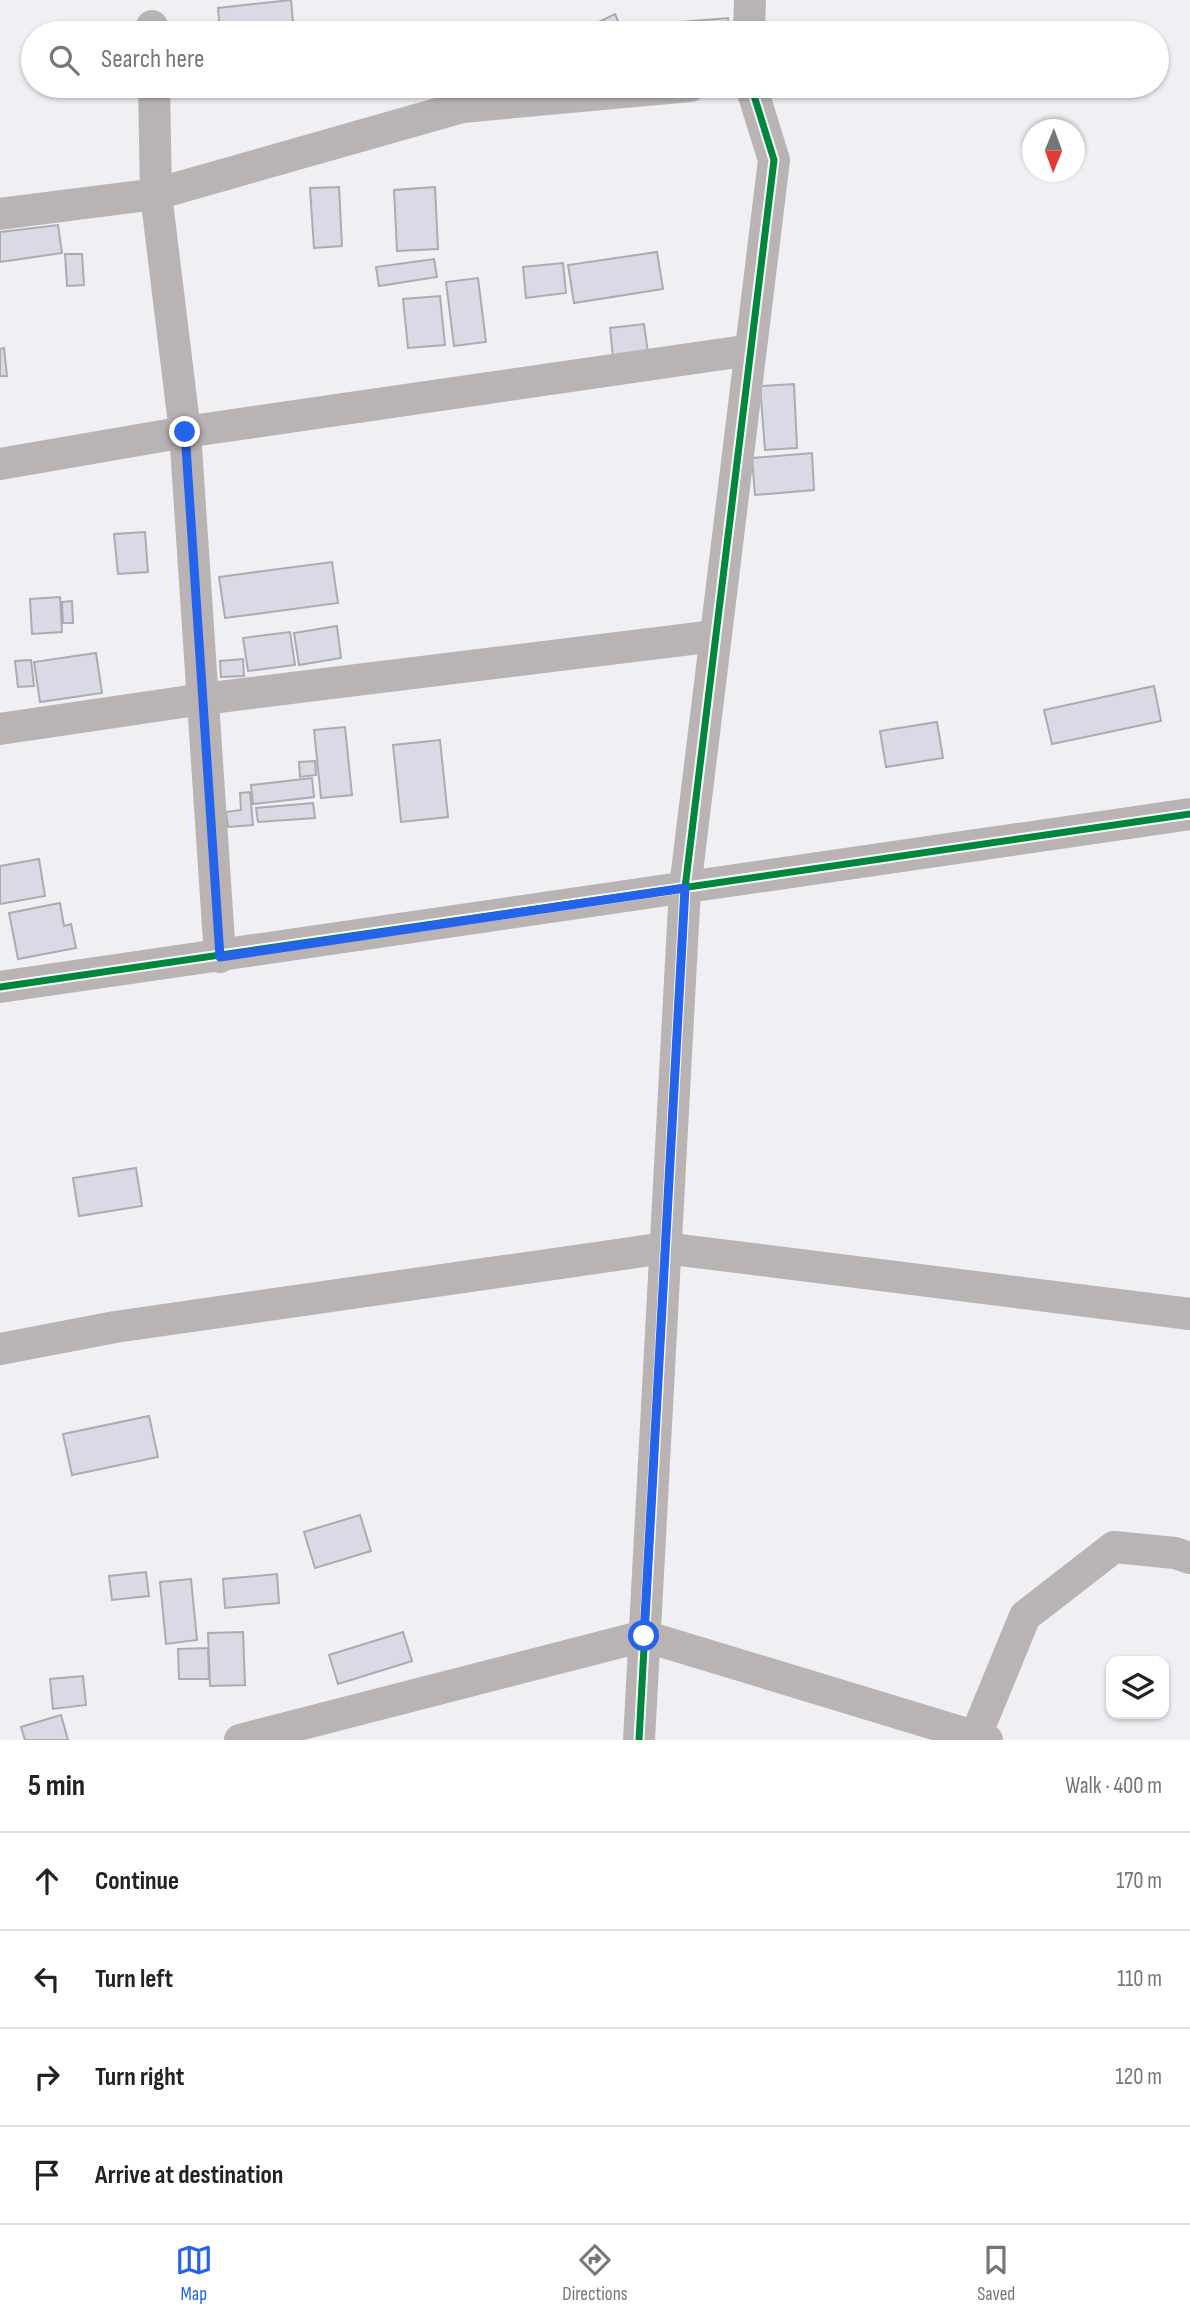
<!DOCTYPE html>
<meta charset="utf-8">
<style>
:root{--surface:#fff;--page:#f6f6f6;--text:#222;--muted:#767676;--line:#e0e0e0;--accent:#2563eb}
body{margin:0;font-family:"Sofia Sans Condensed",sans-serif;background:var(--page);color:var(--text)}
.controls{position:absolute;right:21px;bottom:21px;display:grid;overflow:hidden;border-radius:14px;box-shadow:0 2px 5px #0004}
.controls button{width:63px;height:63px;display:grid;place-items:center;padding:0;border:0;border-bottom:2px solid var(--line);background:var(--surface);color:var(--text);font:35px sans-serif}
.compass{position:absolute;left:1022px;top:119px;width:63px;height:63px;border-radius:50%;background:var(--surface);box-shadow:0 2px 5px #0004;rotate:181deg}
.stop{position:absolute;width:21px;height:21px;margin:-16px;border:5px solid #2563eb;border-radius:50%;background:#fff}
.stop.end{background:#2563eb;border-color:#fff;box-shadow:0 2px 7px #0008}
.list{margin:0;padding:0;list-style:none}
h2{display:flex;justify-content:space-between;align-items:center;height:91px;margin:0;padding:0 28px;font-size:30px}
h2 small{font-size:23px;font-weight:400;color:var(--muted)}
.list li{display:grid;grid-template-columns:46px 1fr auto;gap:21px;align-items:center;box-sizing:border-box;height:98px;padding:0 28px;border-top:2px solid var(--line)}
.list b{display:block;font-size:26px;white-space:nowrap}
.list em{font-size:23px;font-style:normal;color:var(--muted)}
.icon{flex:none;width:38px;height:38px;fill:none;stroke:currentColor;stroke-width:2;stroke-linecap:round;stroke-linejoin:round}
.map{position:relative;flex:none;width:1190px;height:1740px;overflow:hidden}
.search{position:absolute;background:var(--surface);box-shadow:0 2px 5px #0004;left:21px;right:21px;top:21px;height:77px;display:flex;align-items:center;gap:18px;box-sizing:border-box;padding:0 24px;border-radius:38px;color:var(--muted);font-size:26px}
.sheet{height:483px;background:var(--surface)}
nav{display:flex;justify-content:space-around;align-items:center;box-sizing:border-box;height:98px;border-top:2px solid var(--line);background:var(--surface);font-size:19px;color:var(--muted)}
nav a{display:grid;justify-items:center;gap:4px}
nav .on{color:var(--accent)}
.map>svg:first-child{display:block}
</style>
<div class="map">
<svg width="1190" height="1740" viewBox="0 0 1190 1740">
<rect width="100%" height="100%" fill="#efeff4"/>
<path fill="#dadae7" stroke="#acabb0" stroke-width="2" d="M 291,0 L 294,33 L 220,33 L 218,8 Z
M 615,14 L 622,31 L 617,33 L 581,33 L 580,31 Z
M 728,18 L 729,33 L 658,33 L 657,24 Z
M 339,187 L 342,246 L 314,248 L 310,188 Z
M 435,187 L 438,249 L 397,251 L 394,190 Z
M 58,225 L 62,253 L 0,262 L 0,232 Z
M 657,252 L 663,289 L 574,303 L 568,265 Z
M 65,254 L 82,254 L 84,285 L 67,286 Z
M 434,259 L 437,277 L 379,286 L 376,267 Z
M 563,263 L 566,293 L 526,298 L 523,267 Z
M 478,278 L 486,342 L 454,346 L 446,282 Z
M 440,296 L 445,345 L 408,348 L 403,299 Z
M 644,324 L 648,353 L 613,357 L 610,328 Z
M 4,348 L 7,376 L 0,376 L 0,349 Z
M 794,384 L 797,448 L 765,450 L 760,386 Z
M 812,453 L 814,490 L 755,495 L 752,458 Z
M 145,532 L 148,572 L 118,574 L 114,534 Z
M 332,562 L 338,603 L 225,618 L 219,577 Z
M 60,597 L 62,632 L 32,634 L 30,599 Z
M 72,601 L 73,623 L 63,623 L 62,602 Z
M 337,626 L 341,658 L 299,665 L 294,633 Z
M 290,632 L 295,665 L 248,671 L 243,638 Z
M 96,653 L 102,693 L 40,702 L 34,662 Z
M 243,659 L 244,676 L 221,677 L 220,661 Z
M 31,660 L 34,686 L 18,687 L 15,661 Z
M 1154,686 L 1161,721 L 1052,744 L 1044,710 Z
M 937,722 L 943,758 L 886,767 L 880,731 Z
M 345,727 L 352,795 L 321,798 L 314,730 Z
M 440,740 L 448,817 L 401,822 L 393,745 Z
M 315,761 L 316,775 L 300,777 L 299,762 Z
M 312,778 L 314,797 L 253,804 L 251,785 Z
M 250,792 L 253,825 L 228,827 L 226,812 L 241,810 L 240,793 Z
M 313,803 L 315,818 L 258,822 L 256,808 Z
M 39,859 L 45,896 L 0,904 L 0,866 Z
M 60,903 L 64,926 L 71,924 L 76,948 L 18,959 L 9,913 Z
M 136,1168 L 142,1206 L 79,1216 L 73,1178 Z
M 149,1416 L 158,1457 L 72,1475 L 63,1434 Z
M 360,1515 L 371,1551 L 315,1568 L 304,1532 Z
M 146,1572 L 149,1596 L 112,1600 L 109,1576 Z
M 277,1574 L 279,1603 L 225,1608 L 223,1579 Z
M 191,1579 L 197,1640 L 166,1644 L 160,1582 Z
M 243,1632 L 245,1685 L 210,1686 L 208,1633 Z
M 403,1632 L 412,1661 L 338,1684 L 329,1655 Z
M 208,1648 L 209,1679 L 179,1679 L 178,1649 Z
M 83,1676 L 86,1705 L 53,1709 L 50,1679 Z
M 61,1715 L 68,1740 L 25,1740 L 21,1727 Z"/>
<g fill="none" stroke-linecap="round" stroke-linejoin="round">
<path stroke="#b9b4b3" stroke-width="32" d="M 152,26 L 152,33
M 749,33 L 750,0
M 154,86 L 156,194 L 185,432 L 220,957
M 0,214 L 156,194 L 462,107 L 690,86
M 0,464 L 185,432 L 751,350
M 0,729 L 203,699 L 715,636
M 0,987 L 1190,814
M 0,1349 L 115,1327 L 665,1248 L 1190,1314
M 976,1735 L 1025,1616 L 1114,1547 L 1175,1553 L 1190,1558
M 240,1740 L 644,1636 L 987,1740
M 639,1740 L 685,888 L 774,160 L 751,86"/>
<defs>
<path id="cycleway" d="M 0,987 L 1190,814
M 639,1740 L 685,888 L 774,160 L 751,86"/>
</defs>
<use href="#cycleway" stroke="#fafafe" stroke-width="11"/>
<use href="#cycleway" stroke="#00873e" stroke-width="7"/>
</g>
<g fill="none" stroke-linecap="round" stroke-linejoin="round">
<path stroke="#2563eb" stroke-width="9" d="M 185,432 L 220,957 L 685,888 L 644,1636"/>
</g>
</svg>
<div class="controls">
<button><svg class="icon" aria-label="layers" viewBox="0 0 24 24"><path d="M12 4l9 5-9 5-9-5zM3 14l9 5 9-5"/></svg></button>
</div>
<svg class="compass" viewBox="-18 -18 36 36"><path d="M0-13l5 13h-10z" fill="#e53935"/><path d="M0 13l5-13h-10z" fill="#767676"/></svg>
<div class="stop" style="left:644px;top:1636px"></div>
<div class="stop end" style="left:185px;top:432px"></div>
<div class="search"><svg class="icon" aria-label="search" viewBox="0 0 24 24"><circle cx="10" cy="10" r="6"/><path d="M15 15l6 6"/></svg>Search here</div>
</div>
<section class="sheet">
<h2>5 min<small>Walk · 400 m</small></h2>
<ul class="list">
<li><svg class="icon" aria-label="ahead" viewBox="0 0 24 24"><path d="M12 20V5M6 11l6-6 6 6"/></svg><div><b>Continue</b></div><em>170 m</em></li>
<li><svg class="icon" aria-label="left" viewBox="0 0 24 24"><path d="M17 20v-9H6M10 6l-5 5 5 5"/></svg><div><b>Turn left</b></div><em>110 m</em></li>
<li><svg class="icon" aria-label="right" viewBox="0 0 24 24"><path d="M7 20v-9h11M14 6l5 5-5 5"/></svg><div><b>Turn right</b></div><em>120 m</em></li>
<li><svg class="icon" aria-label="arrive" viewBox="0 0 24 24"><path d="M6 21V4h12l-3 4 3 4H6"/></svg><div><b>Arrive at destination</b></div></li>
</ul>
</section>
<nav>
<a class="on"><svg class="icon" aria-label="map" viewBox="0 0 24 24"><path d="M3 6l6-2 6 2 6-2v14l-6 2-6-2-6 2zM9 4v14M15 6v14"/></svg>Map</a>
<a><svg class="icon" aria-label="directions" viewBox="0 0 24 24"><path d="M12 3l9 9-9 9-9-9zM9 14v-3h6M13 9l2 2-2 2"/></svg>Directions</a>
<a><svg class="icon" aria-label="saved" viewBox="0 0 24 24"><path d="M7 4h10v16l-5-4-5 4z"/></svg>Saved</a>
</nav>
